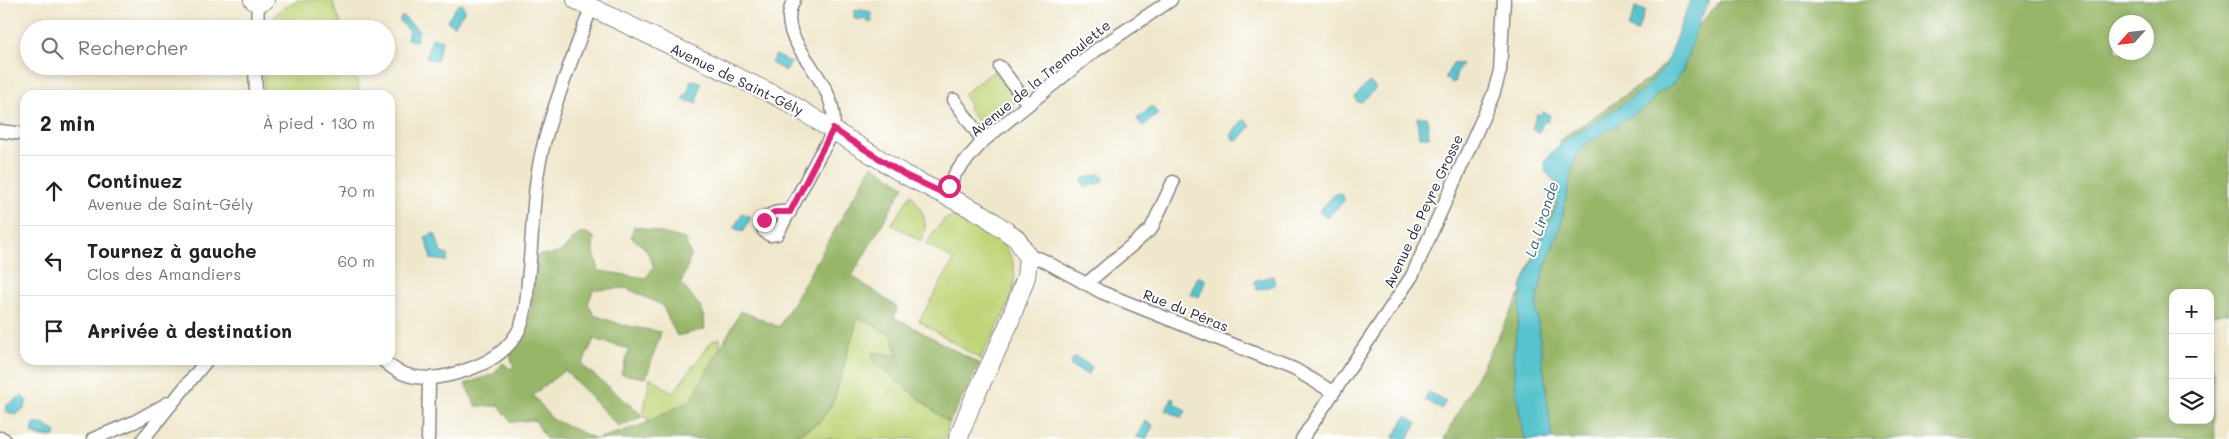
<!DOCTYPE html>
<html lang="fr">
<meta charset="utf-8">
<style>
:root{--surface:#fff;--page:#f2f2f2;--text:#222;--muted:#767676;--line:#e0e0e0}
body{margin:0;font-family:Mali,sans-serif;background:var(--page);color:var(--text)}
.controls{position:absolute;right:15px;bottom:15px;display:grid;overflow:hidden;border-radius:10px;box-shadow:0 2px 8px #0003}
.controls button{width:45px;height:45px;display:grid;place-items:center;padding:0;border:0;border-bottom:1px solid var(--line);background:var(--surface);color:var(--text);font:25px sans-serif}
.compass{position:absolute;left:2109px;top:15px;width:45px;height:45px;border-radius:50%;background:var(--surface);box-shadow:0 2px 8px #0003;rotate:243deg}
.stop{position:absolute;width:15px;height:15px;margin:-11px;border:4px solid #db2777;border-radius:50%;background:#fff}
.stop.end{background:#db2777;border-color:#fff;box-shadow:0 1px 5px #0008}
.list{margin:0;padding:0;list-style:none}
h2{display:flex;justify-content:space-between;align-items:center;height:65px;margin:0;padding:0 20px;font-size:21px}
h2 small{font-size:16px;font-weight:400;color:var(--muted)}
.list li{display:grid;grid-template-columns:32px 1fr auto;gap:15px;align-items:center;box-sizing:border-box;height:70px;padding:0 20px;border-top:1px solid var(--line)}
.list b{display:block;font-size:19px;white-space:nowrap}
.list p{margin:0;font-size:16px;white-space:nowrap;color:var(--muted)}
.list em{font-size:16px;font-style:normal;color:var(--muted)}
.icon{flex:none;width:28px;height:28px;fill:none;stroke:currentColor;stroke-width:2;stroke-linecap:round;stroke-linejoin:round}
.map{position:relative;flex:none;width:2229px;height:439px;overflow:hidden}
.search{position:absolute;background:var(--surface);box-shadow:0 2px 8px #0003;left:20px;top:20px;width:375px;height:55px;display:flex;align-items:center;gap:12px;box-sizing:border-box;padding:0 18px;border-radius:28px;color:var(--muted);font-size:19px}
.panel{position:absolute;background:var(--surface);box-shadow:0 2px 8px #0003;left:20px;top:90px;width:375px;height:275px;border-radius:15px}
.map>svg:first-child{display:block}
</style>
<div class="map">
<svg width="2229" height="439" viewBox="0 0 2229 439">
<rect width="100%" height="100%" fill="#fff"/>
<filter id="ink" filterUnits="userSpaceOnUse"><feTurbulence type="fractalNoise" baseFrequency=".02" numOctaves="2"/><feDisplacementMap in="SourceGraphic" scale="10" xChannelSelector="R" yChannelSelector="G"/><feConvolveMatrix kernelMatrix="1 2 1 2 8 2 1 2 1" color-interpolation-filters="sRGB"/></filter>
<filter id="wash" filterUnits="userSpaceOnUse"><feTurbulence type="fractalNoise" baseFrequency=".0096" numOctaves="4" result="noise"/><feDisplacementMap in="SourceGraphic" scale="20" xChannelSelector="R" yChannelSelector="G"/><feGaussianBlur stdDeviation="1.12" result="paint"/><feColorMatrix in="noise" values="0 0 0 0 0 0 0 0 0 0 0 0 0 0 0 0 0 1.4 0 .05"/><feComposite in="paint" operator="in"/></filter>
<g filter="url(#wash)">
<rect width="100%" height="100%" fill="#efe7cb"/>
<path fill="#bfd477" stroke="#707b59" d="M 296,0 L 332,0 L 343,29 L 267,29 L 277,13 Z
M 263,66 L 353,66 L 361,95 L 264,95 Z
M 994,71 L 1017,101 L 1012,105 L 1013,108 L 990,128 L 988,125 L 983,129 L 968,109 L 969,103 L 963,94 Z
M 911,194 C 921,208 931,225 921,241 L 892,224 Z
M 965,215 C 977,220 985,227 994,235 C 1038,273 1001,319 980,359 L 919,321 L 954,260 L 926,244 L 944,219 Z
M 858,316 L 892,335 L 898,356 L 873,352 L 873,361 L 949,423 L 945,439 L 788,439 L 820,422 L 834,400 Z
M 720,338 L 720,350 L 691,400 L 664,429 L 643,416 L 650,377 L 673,393 L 712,341 Z"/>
<path fill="#97b668" stroke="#5c6c52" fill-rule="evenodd" d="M 1721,0 L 2229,0 L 2229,313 L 2211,315 L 2215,439 L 1444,439 L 1522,291 L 1521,287 L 1551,212 L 1560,140 L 1653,76 ZM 2116,22 L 2146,22 L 2146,52 L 2116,52 ZM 2173,293 L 2210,293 L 2210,420 L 2173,420 Z
M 872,165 L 904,186 L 852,276 L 897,307 L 894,317 L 980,364 L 949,423 L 873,361 L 873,352 L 898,356 L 892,335 L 858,317 L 834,400 L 820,422 L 788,439 L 597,439 L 642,425 L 691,400 L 741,311 L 779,327 Z
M 634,226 L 685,239 L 691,256 L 681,283 L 702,309 L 705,329 L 677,336 L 662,305 L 626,288 L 593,290 L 588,304 L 594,315 L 622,325 L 661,332 L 646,378 L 621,374 L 629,349 L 594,339 L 582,365 L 643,416 L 619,427 L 565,370 L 533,395 L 552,419 L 596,439 L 546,439 L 535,420 L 512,422 L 499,406 L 476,406 L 465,384 L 494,374 L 503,363 L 510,369 L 514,367 L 510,355 L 529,324 L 537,255 C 543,254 549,255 555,254 C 568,250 570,236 585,232 L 594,237 L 593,248 L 599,271 L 646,278 L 654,267 L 646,249 L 631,237 Z"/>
<path fill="#56c3cd" stroke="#3c7284" d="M 1690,0 L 1710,0 L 1698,23 L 1682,73 L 1674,83 L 1656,95 L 1649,105 L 1584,145 L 1575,160 L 1571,174 L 1560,228 L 1544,269 L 1536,307 L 1552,439 L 1525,439 L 1516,394 L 1513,357 L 1522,291 L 1521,287 L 1557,204 L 1558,185 L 1546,172 L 1545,163 L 1549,155 L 1569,137 L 1592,125 L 1643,90 L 1665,67 Z
M 462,4 L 465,10 L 454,26 L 447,21 L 457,6 Z
M 1636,7 L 1645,11 L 1637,32 L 1628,28 Z
M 861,10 L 871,12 L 872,22 L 868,22 L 864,18 L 858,20 L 854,18 L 854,11 Z
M 403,16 L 419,31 L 416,41 L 407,39 L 409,31 L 399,20 Z
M 432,38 L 442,40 L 437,61 L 426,58 Z
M 776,55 L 791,63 L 786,71 L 771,63 Z
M 1453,63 L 1462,64 L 1456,74 L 1456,81 L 1452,83 L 1445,78 Z
M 691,80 L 701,82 L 697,103 L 683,100 L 685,95 L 687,96 Z
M 1369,82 L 1376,88 L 1362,102 L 1357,102 L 1355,96 Z
M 1152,106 L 1158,114 L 1143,126 L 1137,119 Z
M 1543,112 L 1550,115 L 1548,122 L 1544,121 L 1539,132 L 1532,129 L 1537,114 L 1541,115 Z
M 1417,117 L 1427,117 L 1429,137 L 1419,137 Z
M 1244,119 L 1251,126 L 1238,141 L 1233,139 L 1231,134 Z
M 1100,174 L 1104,178 L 1102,182 L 1084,188 L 1082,179 Z
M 1336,193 L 1343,195 L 1344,201 L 1327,218 L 1319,211 Z
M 742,213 L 751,217 L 743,232 L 734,228 Z
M 435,233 L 441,253 L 448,255 L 447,261 L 430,259 L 431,255 L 425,237 Z
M 1198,276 L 1206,280 L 1199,297 L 1190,294 Z
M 1273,276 L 1275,285 L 1257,290 L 1254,281 Z
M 1076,357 L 1092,367 L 1088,375 L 1071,366 L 1071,361 Z
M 1429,392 L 1446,402 L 1441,409 L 1425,400 Z
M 22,396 L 27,401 L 24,409 L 15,415 L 6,411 L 7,405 Z
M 1172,398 L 1175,400 L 1174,403 L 1186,411 L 1182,418 L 1165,410 Z
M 1406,416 L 1417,423 L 1408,439 L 1393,438 Z
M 1145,421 L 1153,425 L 1146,439 L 1136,437 Z
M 34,423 L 45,425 L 56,432 L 55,436 L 43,437 L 32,433 Z"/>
</g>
<g filter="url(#ink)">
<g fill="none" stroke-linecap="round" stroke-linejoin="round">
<defs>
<path id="street" d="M 257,29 L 258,3
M 255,66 L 256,95
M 1000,67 L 1028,104
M 954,100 L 983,141
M 0,131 L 25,134
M 945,194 L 956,172 L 983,141 L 1092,53 L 1171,0
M 790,212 C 777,211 769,212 762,224 L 764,231 L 770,235 L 777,234 C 792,208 805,182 819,156 C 823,148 832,138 833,129 C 841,76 770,43 794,0
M 1028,257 L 1041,259 L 1101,292 L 1294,369 L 1333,392
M 1086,284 L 1151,229 L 1173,182
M 383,360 C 401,378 425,381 450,375 C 476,368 501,359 516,335 C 526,320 527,297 528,280 C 533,238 532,193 542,151 C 554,102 574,55 591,8
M 0,438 L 4,439
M 93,439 L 134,422 L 170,402
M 143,439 L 207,360
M 428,439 L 429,379
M 1302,439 L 1412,276 L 1493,95 L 1500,71 L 1504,0"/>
<path id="secondary" d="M 253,0 L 258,3 L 265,0
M 576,0 L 783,99 L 905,175 L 984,215 L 1017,239 L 1028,257 L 1026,277 L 1008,326 L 971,405 L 958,439"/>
</defs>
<use href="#street" stroke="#888483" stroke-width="15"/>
<use href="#secondary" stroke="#888483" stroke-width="20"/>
<use href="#street" stroke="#fff" stroke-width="12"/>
<use href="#secondary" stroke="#fff" stroke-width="18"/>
</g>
</g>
<g fill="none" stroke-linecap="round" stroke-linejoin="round" filter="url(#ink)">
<path stroke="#db2777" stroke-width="6" d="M 764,220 L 774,212 L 790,212 L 833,129 L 905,175 L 945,194 L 949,186"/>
</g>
<g text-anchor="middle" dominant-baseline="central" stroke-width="4" stroke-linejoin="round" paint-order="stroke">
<g font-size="14" fill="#22223b" stroke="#fff">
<text transform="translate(1040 78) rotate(-39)">Avenue de la Tremoulette</text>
<text transform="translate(737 79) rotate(26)">Avenue de Saint-Gély</text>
<text transform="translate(1423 211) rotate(-65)">Avenue de Peyre Grosse</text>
<text transform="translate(1186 310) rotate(22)">Rue du Péras</text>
</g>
<g font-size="15" font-style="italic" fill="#376275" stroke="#fff">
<text transform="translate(1541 219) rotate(-72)">La Lironde</text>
</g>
</g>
</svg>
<div class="controls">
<button>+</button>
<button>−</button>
<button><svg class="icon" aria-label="layers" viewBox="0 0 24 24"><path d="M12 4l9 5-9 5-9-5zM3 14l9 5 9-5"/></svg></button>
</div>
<svg class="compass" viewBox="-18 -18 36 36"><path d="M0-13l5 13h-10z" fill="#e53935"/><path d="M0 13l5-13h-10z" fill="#767676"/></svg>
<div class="stop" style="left:949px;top:186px"></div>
<div class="stop end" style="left:764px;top:220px"></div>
<div class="search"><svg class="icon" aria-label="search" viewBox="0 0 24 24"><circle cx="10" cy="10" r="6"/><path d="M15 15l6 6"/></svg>Rechercher</div>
<section class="panel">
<h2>2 min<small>À pied · 130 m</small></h2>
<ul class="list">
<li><svg class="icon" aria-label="ahead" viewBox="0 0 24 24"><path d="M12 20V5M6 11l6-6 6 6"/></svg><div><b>Continuez</b><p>Avenue de Saint-Gély</p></div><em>70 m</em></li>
<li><svg class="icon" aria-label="left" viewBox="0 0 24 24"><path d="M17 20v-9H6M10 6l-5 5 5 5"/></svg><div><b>Tournez à gauche</b><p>Clos des Amandiers</p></div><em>60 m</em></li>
<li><svg class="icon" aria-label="arrive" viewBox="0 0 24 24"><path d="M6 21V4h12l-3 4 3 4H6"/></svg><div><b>Arrivée à destination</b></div></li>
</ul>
</section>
</div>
